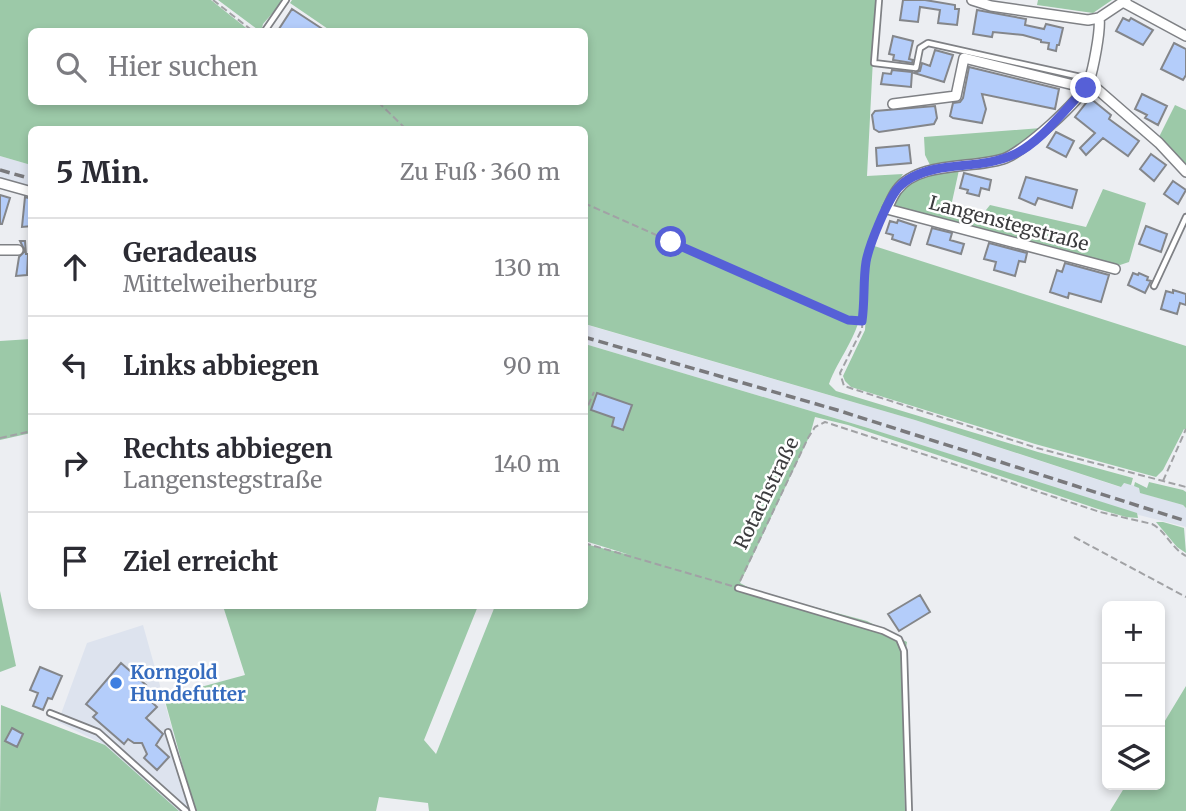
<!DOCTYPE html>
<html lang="de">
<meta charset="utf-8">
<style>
:root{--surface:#fff;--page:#f2f2f3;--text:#2b2b33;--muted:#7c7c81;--line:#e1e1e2}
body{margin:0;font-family:Merriweather,serif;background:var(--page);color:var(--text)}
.controls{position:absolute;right:21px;bottom:21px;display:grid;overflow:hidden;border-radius:10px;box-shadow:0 4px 10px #0003}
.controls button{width:63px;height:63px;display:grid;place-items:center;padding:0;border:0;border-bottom:2px solid var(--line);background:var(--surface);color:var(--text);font:35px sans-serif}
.stop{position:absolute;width:21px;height:21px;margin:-16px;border:5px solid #5660d7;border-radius:50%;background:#fff}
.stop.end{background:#5660d7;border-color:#fff;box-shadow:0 2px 7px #0008}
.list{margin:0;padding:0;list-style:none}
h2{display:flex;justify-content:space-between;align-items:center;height:91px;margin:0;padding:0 28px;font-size:30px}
h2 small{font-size:23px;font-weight:400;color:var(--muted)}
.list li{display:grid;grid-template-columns:46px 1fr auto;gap:21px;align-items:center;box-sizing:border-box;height:98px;padding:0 28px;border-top:2px solid var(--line)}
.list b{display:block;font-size:26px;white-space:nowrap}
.list p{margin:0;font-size:23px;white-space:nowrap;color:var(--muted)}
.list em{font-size:23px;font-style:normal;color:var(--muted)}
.icon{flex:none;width:38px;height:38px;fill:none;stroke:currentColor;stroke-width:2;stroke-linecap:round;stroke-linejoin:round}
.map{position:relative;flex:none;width:1186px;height:811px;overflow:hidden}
.search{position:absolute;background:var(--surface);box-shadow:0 4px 10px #0003;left:28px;top:28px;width:560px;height:77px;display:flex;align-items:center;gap:18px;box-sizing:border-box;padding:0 24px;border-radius:10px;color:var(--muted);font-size:26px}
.panel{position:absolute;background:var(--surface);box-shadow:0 4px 10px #0003;left:28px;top:126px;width:560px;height:483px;border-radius:10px}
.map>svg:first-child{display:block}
</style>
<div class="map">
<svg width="1186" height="811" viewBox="0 0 1186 811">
<rect width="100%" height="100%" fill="#eceef2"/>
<path fill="#dde3ee" d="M 0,156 L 31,165 L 31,187 L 0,177 Z
M 584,324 L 915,420 L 1120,487 L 1122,483 L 1129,484 L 1138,487 L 1141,493 L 1183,505 L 1186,508 L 1186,527 L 1135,514 L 868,428 L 585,344 Z
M 143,625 L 195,811 L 179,811 L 105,745 L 58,722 L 87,643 Z"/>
<path fill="#9cc9a8" d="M 0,0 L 211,0 L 250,31 L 32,32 L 32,102 L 584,102 L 584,32 L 331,31 L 290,3 L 292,0 L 876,0 L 867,176 L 903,174 L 888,197 L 868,244 L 1186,346 L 1186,430 L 1184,429 L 1163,470 L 1156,477 L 1035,444 L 851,387 L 845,381 L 843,376 L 865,330 L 866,313 L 861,311 C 857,338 838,359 829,384 L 836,391 L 1038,452 L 1133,478 L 1131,485 L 1124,483 L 1121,487 L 915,420 L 585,324 L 584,130 L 32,130 L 31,165 L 0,156 Z
M 218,0 L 284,0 L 263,24 L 261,32 Z
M 1038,0 L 1112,0 L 1093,13 L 1037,5 Z
M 1175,105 L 1186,110 L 1186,167 L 1159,137 Z
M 1041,128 L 1010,154 L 982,160 L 930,165 L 925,155 L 924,137 Z
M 959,170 L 950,211 L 978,220 L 990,205 L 1086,227 L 1103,189 L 1146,203 L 1129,262 L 1120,265 L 909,212 L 895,206 C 895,177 938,173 959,170 Z
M 31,339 L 31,433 L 0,440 L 0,341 Z
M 585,344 L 868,428 L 1137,513 L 1138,518 L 1126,517 L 1098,509 L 848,425 L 815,417 L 810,435 L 740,583 L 757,592 L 867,621 L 907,642 L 902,676 L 905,811 L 429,811 L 428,803 L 379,797 L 376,811 L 195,811 L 164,697 L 245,675 L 223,606 L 478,606 L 424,740 L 436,754 L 495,606 L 584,606 L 585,544 L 630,555 L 585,541 Z
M 1135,482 L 1147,488 L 1149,482 L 1183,490 L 1186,492 L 1186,508 L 1183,505 L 1140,493 L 1139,488 L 1134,486 Z
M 1156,522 L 1163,522 L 1184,528 L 1186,553 L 1177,547 Z
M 0,591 L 16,666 L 0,672 Z
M 1186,686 L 1186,811 L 1110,811 L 1126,785 L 1160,785 L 1160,729 Z
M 1,705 L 105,745 L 179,811 L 0,811 Z"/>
<path fill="#b4cdfa" stroke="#84868a" stroke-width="2" d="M 903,0 L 925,0 L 955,5 L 955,9 L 959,9 L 957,25 L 938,23 L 940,10 L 920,7 L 918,22 L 900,20 Z
M 292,9 L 327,32 L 277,32 Z
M 977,10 L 1026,19 L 1025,25 L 1044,29 L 1046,24 L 1063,28 L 1059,45 L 1057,45 L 1056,51 L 1048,49 L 1049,43 L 1041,42 L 1041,40 L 1023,35 L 993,32 L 992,37 L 973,34 Z
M 1123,18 L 1129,21 L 1131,18 L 1153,30 L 1143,45 L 1116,31 Z
M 893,36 L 913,41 L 909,59 L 913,60 L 912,63 L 893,60 L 894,55 L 889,54 Z
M 1174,43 L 1186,49 L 1186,75 L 1183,80 L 1161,69 Z
M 935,50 L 953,55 L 944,82 L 914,73 L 920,71 L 922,63 L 930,66 Z
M 969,67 L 1059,89 L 1055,109 L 982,94 L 986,109 L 982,123 L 953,118 L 950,116 L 953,103 L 960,102 L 963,98 Z
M 892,70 L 912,72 L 911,87 L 881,84 L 883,73 L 891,74 Z
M 1142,94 L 1167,106 L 1158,125 L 1145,118 L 1147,115 L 1135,109 Z
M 1090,98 L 1111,115 L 1109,119 L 1139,141 L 1128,156 L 1103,138 L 1086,155 L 1080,148 L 1095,133 L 1075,117 Z
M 935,106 L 937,118 L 934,124 L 879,132 L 874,129 L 872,115 L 875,111 Z
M 1056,132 L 1074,141 L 1066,157 L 1047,147 Z
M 909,145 L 911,163 L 877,166 L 876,148 Z
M 1151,154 L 1166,165 L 1154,181 L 1140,169 Z
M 964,173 L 991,180 L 989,190 L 981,188 L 979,196 L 967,193 L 968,190 L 960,188 Z
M 1026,177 L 1077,190 L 1072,208 L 1038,198 L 1035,205 L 1019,198 Z
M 1173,181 L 1186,190 L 1178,204 L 1164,194 Z
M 0,195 L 10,198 L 2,224 L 0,224 Z
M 25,197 L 32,199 L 32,226 L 22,227 Z
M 898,220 L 916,226 L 910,245 L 892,239 L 893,235 L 886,233 L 890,221 L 897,223 Z
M 1146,226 L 1167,234 L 1161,252 L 1139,244 Z
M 932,228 L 952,233 L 950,240 L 964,244 L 961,254 L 927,244 Z
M 20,241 L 25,241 L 26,254 L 28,254 L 27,275 L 16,276 L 19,257 L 25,251 Z
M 989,243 L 1027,253 L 1025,262 L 1019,261 L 1015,276 L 994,270 L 996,262 L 984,259 Z
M 1065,263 L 1109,275 L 1101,302 L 1069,293 L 1068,298 L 1050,292 L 1057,270 L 1062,272 Z
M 1133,273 L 1138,275 L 1139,273 L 1148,277 L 1147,280 L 1151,281 L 1145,293 L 1128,285 Z
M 1173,290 L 1186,294 L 1186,305 L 1180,303 L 1177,314 L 1161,309 L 1166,291 L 1173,293 Z
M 597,393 L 632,405 L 623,430 L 612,426 L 614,418 L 591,410 Z
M 920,595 L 930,612 L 899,631 L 888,614 Z
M 121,663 L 146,685 L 140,691 L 157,707 L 146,718 L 163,734 L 156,745 L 169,757 L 157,770 L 144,758 L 147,754 L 142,743 L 134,743 L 128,739 L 124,744 L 93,717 L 97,713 L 86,704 Z
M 40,667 L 62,676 L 52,699 L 48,698 L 43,710 L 33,706 L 38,693 L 30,690 Z
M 12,728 L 23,734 L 17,747 L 5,741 Z"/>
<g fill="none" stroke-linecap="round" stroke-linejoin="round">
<defs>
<path id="lane" d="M 879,0 L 874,63 L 916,68 L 920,48 L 928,43 L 1090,79
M 264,32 L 286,0
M 1154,286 L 1186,217
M 738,588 L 883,631 L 899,639 L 904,651 L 909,811
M 50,713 L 98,732 L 186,811
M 168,732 L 193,811"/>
<path id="street" d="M 972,0 L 991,6 L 1088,20 L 1099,18 L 1126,0
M 1123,2 L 1186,36
M 1099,18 C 1101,30 1093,70 1089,81 C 1083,99 1021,154 1003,159 C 972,169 918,161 897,190 C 893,195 890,203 887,209 L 1115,269
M 1089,82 L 1159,143 L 1186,172
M 893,104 L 956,96 L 964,58 L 1086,88
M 0,183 L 32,192
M 0,250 L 18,250"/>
</defs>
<use href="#lane" stroke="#7f8185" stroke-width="8"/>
<use href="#street" stroke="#7f8185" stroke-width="12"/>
<path stroke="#a1a2a5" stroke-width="2" stroke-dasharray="7 3.5" stroke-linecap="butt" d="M 213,0 L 254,32
M 378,102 L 407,130
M 584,203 L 848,320 L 861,321
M 882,219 L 871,244 L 866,265 L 862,329 L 840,373 L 844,386 L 1037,448 L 1186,487
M 584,415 L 594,392
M 0,438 L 32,431
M 1163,481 L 1186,429
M 1074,537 L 1186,597
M 584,543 L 732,586
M 740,581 L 808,438 L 815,427 L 825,422 L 1100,512 L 1152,524 C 1166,531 1171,548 1186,556"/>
<use href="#lane" stroke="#fff" stroke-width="4.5"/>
<use href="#street" stroke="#fff" stroke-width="9"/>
<path stroke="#79797c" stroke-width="3.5" stroke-dasharray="10 5" stroke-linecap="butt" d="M 0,170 L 32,179
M 584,337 L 837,410 L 1186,521"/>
</g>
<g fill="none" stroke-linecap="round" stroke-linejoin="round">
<path stroke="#5660d7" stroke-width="9" d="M 671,242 L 848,320 L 862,321 C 865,301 863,281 866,262 C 869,245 887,201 898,188 C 908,177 922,172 936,169 C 962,164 990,166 1015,154 C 1042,141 1064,110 1086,88"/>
</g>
<circle fill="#3f7fe0" stroke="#fff" stroke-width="2.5" cx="116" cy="683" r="7"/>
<g text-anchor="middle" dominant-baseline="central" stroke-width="5" stroke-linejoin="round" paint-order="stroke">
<g font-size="19" fill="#3c3c3e" stroke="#fff">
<text transform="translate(1009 223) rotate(15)">Langenstegstraße</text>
<text transform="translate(766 493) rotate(-64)">Rotachstraße</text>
</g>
<g font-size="19" font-weight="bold" fill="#366cbe" stroke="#fff" text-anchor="start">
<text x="130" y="672">Korngold<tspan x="130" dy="22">Hundefutter</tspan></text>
</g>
</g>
</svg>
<div class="controls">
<button>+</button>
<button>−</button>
<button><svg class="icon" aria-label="layers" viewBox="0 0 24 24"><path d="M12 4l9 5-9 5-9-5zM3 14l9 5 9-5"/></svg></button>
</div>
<div class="stop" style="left:671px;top:242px"></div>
<div class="stop end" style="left:1086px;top:88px"></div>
<div class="search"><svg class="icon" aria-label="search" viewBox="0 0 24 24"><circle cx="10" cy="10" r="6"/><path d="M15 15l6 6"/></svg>Hier suchen</div>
<section class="panel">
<h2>5 Min.<small>Zu Fuß · 360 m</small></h2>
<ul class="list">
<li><svg class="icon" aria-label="ahead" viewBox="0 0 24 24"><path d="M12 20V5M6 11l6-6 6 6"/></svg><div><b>Geradeaus</b><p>Mittelweiherburg</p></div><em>130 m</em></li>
<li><svg class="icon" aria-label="left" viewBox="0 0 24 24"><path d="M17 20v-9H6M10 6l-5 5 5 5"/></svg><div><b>Links abbiegen</b></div><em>90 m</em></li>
<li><svg class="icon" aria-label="right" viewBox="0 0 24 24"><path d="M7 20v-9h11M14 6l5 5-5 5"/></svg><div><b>Rechts abbiegen</b><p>Langenstegstraße</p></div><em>140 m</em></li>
<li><svg class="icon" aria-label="arrive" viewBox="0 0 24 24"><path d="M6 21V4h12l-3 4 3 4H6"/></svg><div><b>Ziel erreicht</b></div></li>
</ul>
</section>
</div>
